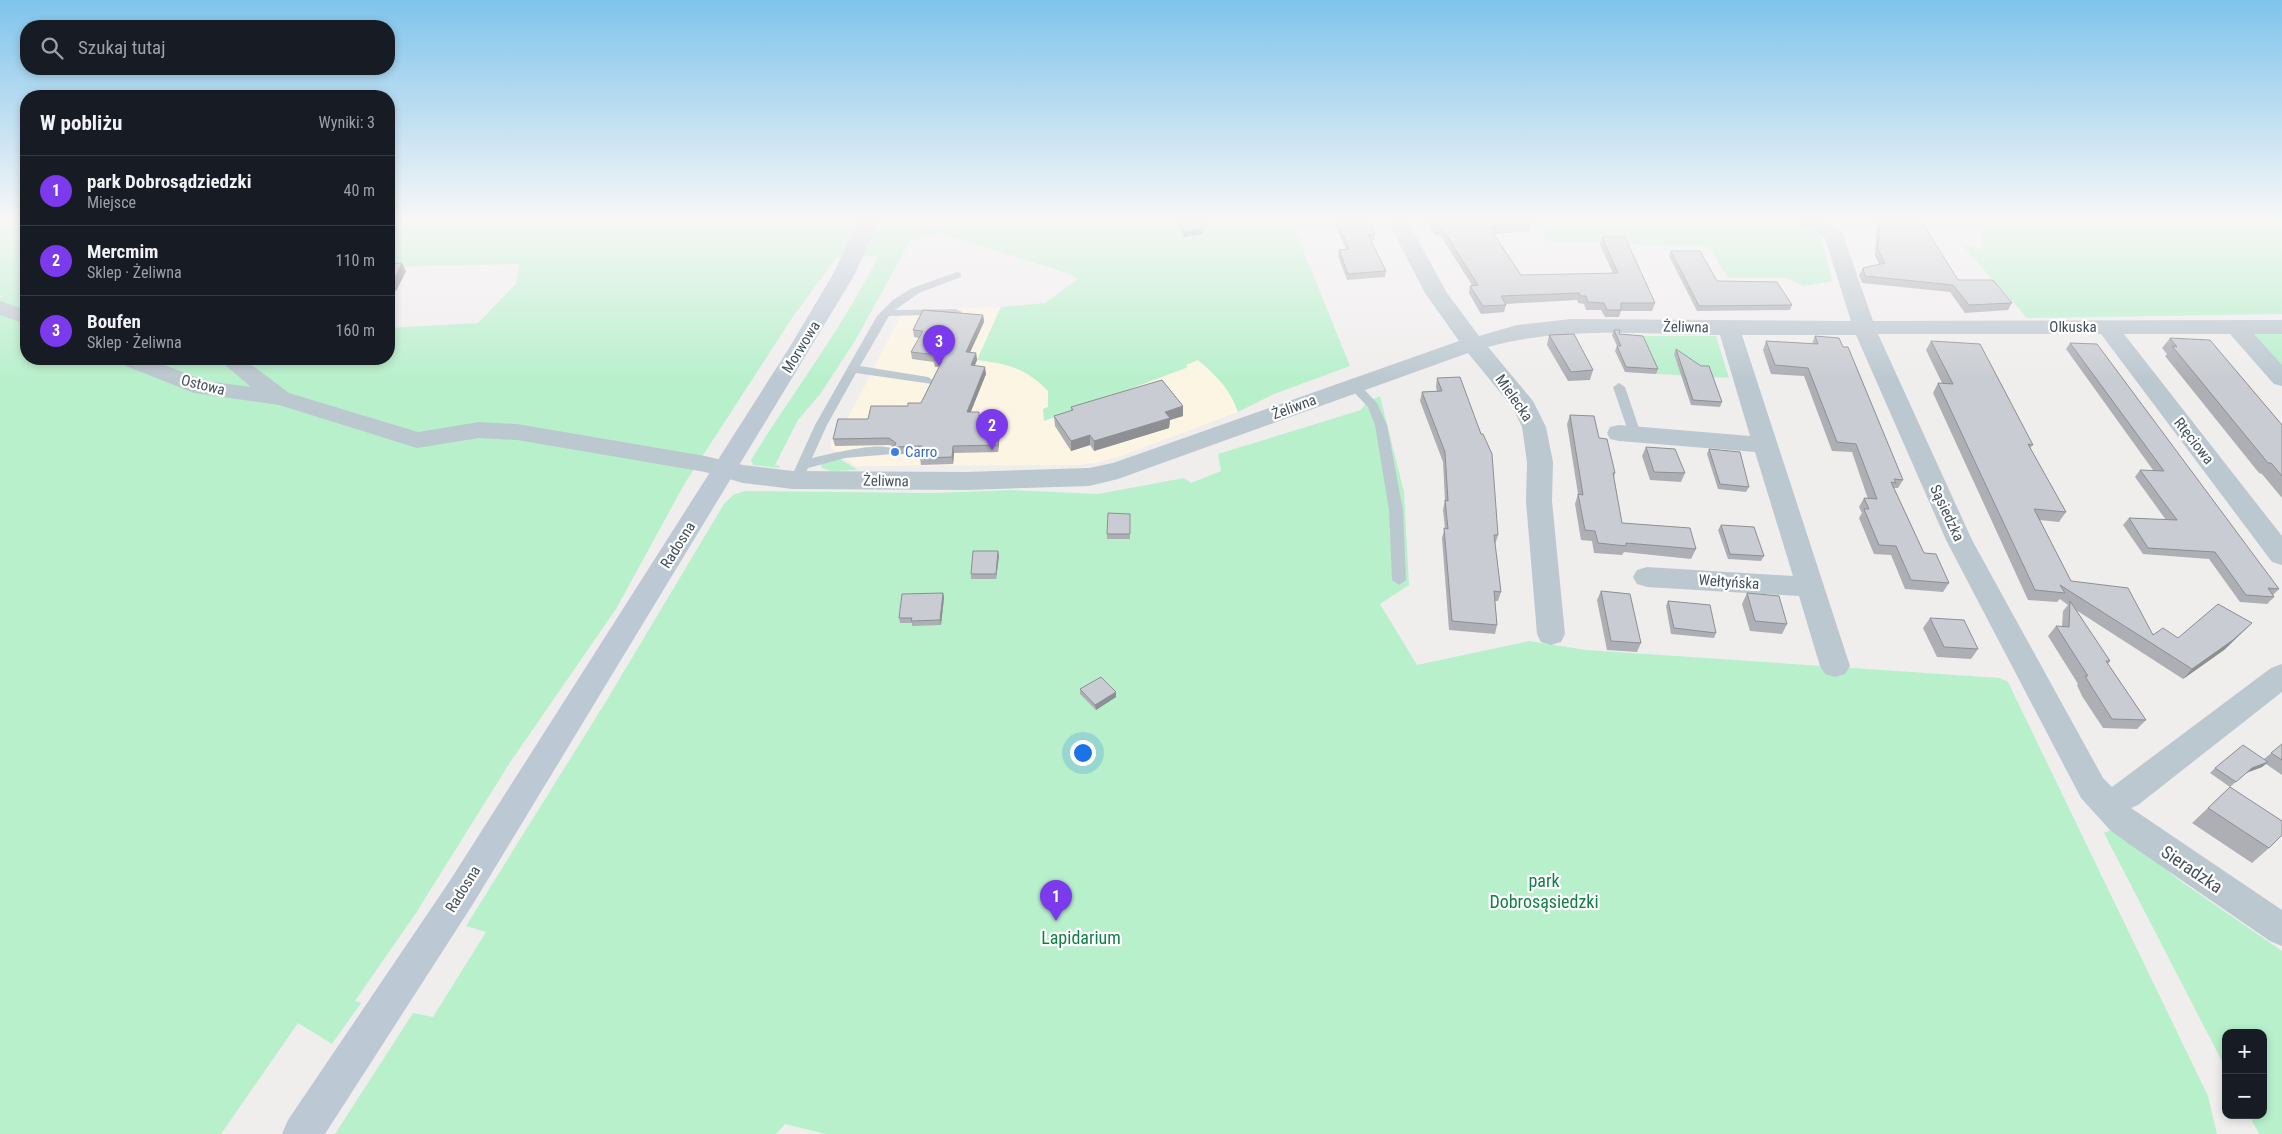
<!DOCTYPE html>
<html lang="pl">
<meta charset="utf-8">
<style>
:root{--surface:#171b24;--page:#242831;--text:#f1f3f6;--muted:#9ea1a6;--line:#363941;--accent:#7c3aed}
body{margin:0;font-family:"Roboto Condensed",sans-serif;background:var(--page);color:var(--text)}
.controls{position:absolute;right:15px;bottom:15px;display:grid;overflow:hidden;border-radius:10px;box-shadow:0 2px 8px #0003}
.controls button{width:45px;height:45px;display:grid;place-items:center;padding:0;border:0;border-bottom:1px solid var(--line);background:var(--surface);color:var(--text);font:25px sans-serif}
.you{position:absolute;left:1082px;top:752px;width:18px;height:18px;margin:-12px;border:4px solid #fff;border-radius:50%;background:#1a73e8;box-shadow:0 0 0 8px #1a73e833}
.badge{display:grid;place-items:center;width:32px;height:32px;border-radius:50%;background:var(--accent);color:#fff;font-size:16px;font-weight:700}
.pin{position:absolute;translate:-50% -41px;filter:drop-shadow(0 1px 2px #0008)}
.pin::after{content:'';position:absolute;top:26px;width:18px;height:15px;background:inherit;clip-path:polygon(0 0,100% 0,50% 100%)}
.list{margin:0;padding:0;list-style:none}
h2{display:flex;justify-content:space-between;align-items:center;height:65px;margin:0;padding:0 20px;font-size:21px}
h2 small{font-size:16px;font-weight:400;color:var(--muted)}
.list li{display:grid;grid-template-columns:32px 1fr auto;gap:15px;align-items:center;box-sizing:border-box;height:70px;padding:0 20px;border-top:1px solid var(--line)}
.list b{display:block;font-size:19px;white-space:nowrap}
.list p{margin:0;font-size:16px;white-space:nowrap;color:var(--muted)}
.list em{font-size:16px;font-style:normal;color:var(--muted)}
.icon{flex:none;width:28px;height:28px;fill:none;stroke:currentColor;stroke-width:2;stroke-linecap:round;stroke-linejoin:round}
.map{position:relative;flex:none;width:2282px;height:1134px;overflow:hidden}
.search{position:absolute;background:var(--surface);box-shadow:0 2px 8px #0003;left:20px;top:20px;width:375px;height:55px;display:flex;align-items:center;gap:12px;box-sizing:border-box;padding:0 18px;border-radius:20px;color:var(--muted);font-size:19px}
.panel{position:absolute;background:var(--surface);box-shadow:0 2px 8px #0003;left:20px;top:90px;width:375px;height:275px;border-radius:20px}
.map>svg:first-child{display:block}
</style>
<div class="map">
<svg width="2282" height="1134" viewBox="0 0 2282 1134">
<rect width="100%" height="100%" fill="#f0eded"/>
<path fill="#fcf5e4" d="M 1001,307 L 977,360 L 1007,364 L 1034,377 L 1048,391 L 1048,407 L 1043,409 L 1044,421 L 1187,368 L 1185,365 L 1198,360 L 1220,378 L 1232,397 L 1238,412 L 1126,454 L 1101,462 L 1078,465 L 856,466 L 831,448 L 832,438 L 839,426 L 844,426 L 904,309 Z"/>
<path fill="#b8f0cc" d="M 0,220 L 26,220 L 26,359 L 389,359 L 389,328 L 478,323 L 516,284 L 519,264 L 389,267 L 389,220 L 1291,220 L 1350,366 L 1274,394 L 1238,412 C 1230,389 1217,376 1198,360 L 1186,365 L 1188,367 L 1044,421 L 1043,409 L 1048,407 L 1048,391 C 1026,368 1008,364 977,360 L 1001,307 L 1045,303 L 1078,279 L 1067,273 L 939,233 L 910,241 L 856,339 L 821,393 L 798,420 L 775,465 L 780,466 L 779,468 L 753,465 L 751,460 C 793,392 843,328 878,256 L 837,257 L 794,315 L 685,483 L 616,609 L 511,761 L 416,913 L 355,1001 L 361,1003 L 332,1044 L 298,1023 L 221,1134 L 0,1134 L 0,298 L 3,296 L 0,295 Z
M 1534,220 L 1767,220 C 1824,229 1818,226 1832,281 L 1804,286 L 1787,278 L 1728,278 L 1709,247 L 1548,241 Z
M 1970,220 L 2282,220 L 2282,314 L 2027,318 L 1962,245 L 1982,249 L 1981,232 Z
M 2249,333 L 2282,333 L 2282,373 Z
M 1639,336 L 1716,336 L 1729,378 L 1641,373 Z
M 1380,396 L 1404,492 L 1409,585 L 1380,604 L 1417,665 L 1529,641 L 1586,650 L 2000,678 L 2008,682 L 2208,1096 L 2217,1134 L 826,1134 L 785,1124 L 776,1134 L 335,1134 L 413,1013 L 433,1017 L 486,932 L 466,926 L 605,703 L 724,504 L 733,495 L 745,491 L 931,493 L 1013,490 L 1098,494 L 1184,478 L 1191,483 L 1221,471 L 1218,454 L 1361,410 L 1366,403 Z
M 840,459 L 858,470 L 831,471 L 822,468 L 821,464 Z
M 2114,829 L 2182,882 L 2282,951 L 2282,1134 L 2259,1134 L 2249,1115 L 2263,1115 L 2263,1033 L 2226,1033 L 2226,1069 L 2104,833 Z"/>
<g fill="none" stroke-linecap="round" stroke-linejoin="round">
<path fill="#bcc8d0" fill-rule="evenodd" d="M 957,272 L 961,273 L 961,277 L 919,293 L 895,310 L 956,309 L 962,312 L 960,314 L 889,316 L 860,366 L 928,377 L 934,381 L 932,384 L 856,373 L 827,425 L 812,458 C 827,455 886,439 895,451 L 893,454 L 845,458 L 808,468 L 801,483 L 791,483 L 790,480 L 815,425 L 877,316 L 893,300 L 912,288 Z
M 1354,382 L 1358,383 L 1377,403 L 1387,425 L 1403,510 L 1406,580 L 1399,585 L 1392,580 L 1389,510 L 1375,425 L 1368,407 L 1348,386 Z
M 1619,383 L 1625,387 L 1641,434 L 1639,437 L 1631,437 L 1629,434 L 1613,387 Z"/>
<path fill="#bcc8d0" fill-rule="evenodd" d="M 1387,220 L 1407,220 L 1447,293 L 1479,336 L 1517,325 L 1571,319 L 1851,321 L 1825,238 C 1817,231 1802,229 1796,220 C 1815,220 1828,219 1842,232 L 1873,321 L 2282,320 L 2282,334 L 2254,334 L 2282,365 L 2282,386 L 2274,384 L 2230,334 L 2124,334 L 2282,536 L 2282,565 L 2272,562 L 2101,334 L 1878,334 L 1972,540 L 2103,778 L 2112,787 L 2271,668 L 2282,664 L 2282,692 L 2138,805 L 2131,808 L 2282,910 L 2282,946 L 2270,941 L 2129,844 L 2110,830 L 2081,798 L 1946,540 L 1856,335 L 1742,335 L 1850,666 L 1845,674 L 1835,677 L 1825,674 L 1820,666 L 1799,596 L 1647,587 L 1637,584 L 1633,577 L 1637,570 L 1647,567 L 1793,576 L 1755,452 L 1619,441 L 1610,439 L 1607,433 L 1610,427 L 1619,425 L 1750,436 L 1720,335 C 1642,334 1563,326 1488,347 L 1533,401 L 1546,427 L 1553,462 L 1552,501 L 1565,634 L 1561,642 L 1551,645 L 1541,642 L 1537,634 L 1526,501 L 1527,462 L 1522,427 L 1513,408 L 1468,353 L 1118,479 L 1089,486 L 966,490 L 793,489 L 743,483 L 705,472 L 517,440 L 479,438 L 417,448 L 279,405 L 194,393 L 121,364 L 117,359 L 149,359 L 206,381 L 251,387 L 218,359 L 244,359 L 289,393 L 418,432 L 479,422 L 517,424 L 705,456 L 743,465 L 793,471 L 966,472 L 1089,468 L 1113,463 L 1459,341 L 1425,293 Z
M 0,301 L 26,310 L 26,324 L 0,315 Z"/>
<path fill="#bcc9d5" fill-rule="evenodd" d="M 859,220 L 879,220 L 855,274 L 473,904 L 325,1134 L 282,1134 L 288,1120 L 449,882 L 791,345 L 833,274 Z"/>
</g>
<path fill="#adafb5" d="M 1175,220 L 1202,220 L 1203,234 L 1184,237 Z
M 1333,220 L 1369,220 L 1375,234 L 1374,240 L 1371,240 L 1386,271 L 1385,277 L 1347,280 L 1338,256 L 1339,250 L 1346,249 Z
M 1426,220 L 1530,220 L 1532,223 L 1530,231 L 1494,234 L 1521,275 L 1613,273 L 1600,245 L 1602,237 L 1655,303 L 1652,311 L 1621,311 L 1619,317 L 1605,317 L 1601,310 L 1586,310 L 1584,304 L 1578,303 L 1577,300 L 1506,304 L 1506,305 L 1504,312 L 1481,314 L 1469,293 L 1470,286 L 1472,285 L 1440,235 L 1435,235 Z
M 1878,220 L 1913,220 L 1958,280 L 2012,303 L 2008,310 L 1965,313 L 1950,292 L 1862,283 L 1859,275 L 1863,268 L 1879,264 L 1875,256 L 1877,224 Z
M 1671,251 L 1717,281 L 1792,305 L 1790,310 L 1697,311 L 1669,256 Z
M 389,264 L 406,271 L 396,291 L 389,292 Z
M 983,315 L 984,322 L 970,352 L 976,353 L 977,360 L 975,365 L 986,374 L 970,412 L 979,416 L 1000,416 L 1001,423 L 998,452 L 954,453 L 953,464 L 921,465 L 920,458 L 921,454 L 895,454 L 894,448 L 890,445 L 835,446 L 833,439 L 868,419 L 908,406 L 921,403 L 939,367 L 935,367 L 934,362 L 912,359 L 911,352 L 919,338 L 914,337 L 913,330 Z
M 1614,330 L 1658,369 L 1656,374 L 1625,372 L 1615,351 L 1617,346 L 1612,335 Z
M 1549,335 L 1593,370 L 1590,380 L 1568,381 L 1547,345 Z
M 1815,336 L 1903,480 L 1898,488 L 1894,488 L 1924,553 L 1949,583 L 1943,592 L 1905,589 L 1891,555 L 1874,554 L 1859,518 L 1862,513 L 1859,507 L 1864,498 L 1868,499 L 1852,452 L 1832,451 L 1804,376 L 1771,374 L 1763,350 L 1766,341 L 1812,344 Z
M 2170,338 L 2282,425 L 2282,498 L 2262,474 L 2259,473 L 2165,356 L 2167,354 L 2162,348 Z
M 1931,341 L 2033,445 L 2030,448 L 2066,512 L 2059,522 L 2040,520 L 2071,581 L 2153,635 L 2178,638 L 2252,623 L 2224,650 L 2183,679 L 2076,610 L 2110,661 L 2108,664 L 2146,720 L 2137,729 L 2103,728 L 2082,696 L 2077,685 L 2078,684 L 2048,636 L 2056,626 L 2062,627 L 2063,611 L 2068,605 L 2060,599 L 2057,602 L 2028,600 L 1933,393 L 1938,383 L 1942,383 L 1926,350 Z
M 2070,343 L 2279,589 L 2273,595 L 2274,597 L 2267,604 L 2240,602 L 2209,559 L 2143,554 L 2123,525 L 2129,518 L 2166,520 L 2135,477 L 2140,470 L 2153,470 L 2066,349 Z
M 1676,349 L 1722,402 L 1720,407 L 1691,405 L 1674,354 Z
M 1437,378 L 1498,535 L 1495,545 L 1501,592 L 1498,601 L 1495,601 L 1497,625 L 1495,634 L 1449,630 L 1442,538 L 1445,528 L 1443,510 L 1445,500 L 1443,462 L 1420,401 L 1422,392 L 1437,391 L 1436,387 Z
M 1071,407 L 1183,416 L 1170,420 L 1169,428 L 1094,451 L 1090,445 L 1071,451 L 1055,426 L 1054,416 L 1071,411 Z
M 1570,415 L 1599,438 L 1615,473 L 1614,478 L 1622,523 L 1696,549 L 1691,559 L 1624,552 L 1622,555 L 1594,553 L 1592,541 L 1581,540 L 1575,504 L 1578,494 L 1567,424 Z
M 1646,447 L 1685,473 L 1681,482 L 1650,480 L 1642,456 Z
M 1709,449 L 1749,487 L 1746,492 L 1718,489 L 1707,454 Z
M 1130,514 L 1130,539 L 1107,539 L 1107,534 Z
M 1721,525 L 1764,556 L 1761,561 L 1728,559 L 1718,530 Z
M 999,556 L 996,579 L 971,579 L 971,574 Z
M 1601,591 L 1641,643 L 1637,652 L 1607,650 L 1597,600 Z
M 943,593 L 944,598 L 941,625 L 912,626 L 912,623 L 900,623 L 899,618 Z
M 1747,593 L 1787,624 L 1782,634 L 1750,631 L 1742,604 Z
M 1668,601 L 1716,633 L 1714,638 L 1671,634 L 1666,606 Z
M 1930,618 L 1978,649 L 1971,659 L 1937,657 L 1923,628 Z
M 1080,689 L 1116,697 L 1096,710 L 1080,694 Z
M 2282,744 L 2282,775 L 2266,764 L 2262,767 L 2246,773 L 2230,787 L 2210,773 L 2215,768 L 2264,759 Z
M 2230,787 L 2269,848 L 2252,863 L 2192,823 Z"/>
<path fill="#8d8f93" d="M 1203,229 L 1203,234 L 1184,237 L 1184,232 Z
M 402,263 L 406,271 L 396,291 L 392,284 Z
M 983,315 L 984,322 L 967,359 L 966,352 Z
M 976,353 L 977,360 L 972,372 L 971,365 Z
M 985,367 L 986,374 L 968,419 L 967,412 Z
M 1183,406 L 1183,416 L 1170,420 L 1169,428 L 1094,451 L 1094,441 L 1165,412 Z
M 1000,416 L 1001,423 L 998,452 L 998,445 Z
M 1090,435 L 1090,445 L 1071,451 L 1071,441 Z
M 953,446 L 954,453 L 953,464 L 952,457 Z
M 998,551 L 999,556 L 996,579 L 996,574 Z
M 943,593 L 944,598 L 941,625 L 940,620 Z
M 2252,623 L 2224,650 L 2183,679 L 2192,669 Z
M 1116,692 L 1116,697 L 1096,710 L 1095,705 Z
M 2268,762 L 2262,767 L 2246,773 L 2230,787 L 2252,768 Z"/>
<path fill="#c9ccd2" stroke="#8d8f93" d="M 1177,220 L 1202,220 L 1203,229 L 1184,232 Z
M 1336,220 L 1369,220 L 1375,234 L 1368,235 L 1386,271 L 1348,274 L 1339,250 L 1349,249 Z
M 1432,220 L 1530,220 L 1532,223 L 1489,227 L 1521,275 L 1618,273 L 1602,237 L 1625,237 L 1655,303 L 1621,303 L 1621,310 L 1607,310 L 1604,303 L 1588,302 L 1586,296 L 1580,296 L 1579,293 L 1501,296 L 1506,305 L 1483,306 L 1470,286 L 1478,285 L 1442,228 L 1436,228 Z
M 1880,220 L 1913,220 L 1922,222 L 1958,280 L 1993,280 L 2012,303 L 1969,305 L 1953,285 L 1865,276 L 1863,268 L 1885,263 L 1878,249 Z
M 1671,251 L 1700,251 L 1717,281 L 1777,282 L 1792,305 L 1699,306 Z
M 402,263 L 392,284 L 389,284 L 389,264 Z
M 923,310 L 983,315 L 966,352 L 976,353 L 971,365 L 985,367 L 967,412 L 979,412 L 979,416 L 1000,416 L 998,445 L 953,446 L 952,457 L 920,458 L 922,446 L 894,447 L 896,443 L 889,438 L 833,439 L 838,419 L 868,419 L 871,406 L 908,406 L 908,403 L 921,403 L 942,361 L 934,360 L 936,355 L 911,352 L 923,331 L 913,330 Z
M 1614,330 L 1620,330 L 1619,334 L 1643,336 L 1658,369 L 1626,367 L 1617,346 L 1621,346 Z
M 1574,334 L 1593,370 L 1571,372 L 1549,335 Z
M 1815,336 L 1839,338 L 1843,347 L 1848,347 L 1903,480 L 1894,479 L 1896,483 L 1891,482 L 1924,553 L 1936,554 L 1949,583 L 1911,580 L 1896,546 L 1879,545 L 1864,509 L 1869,509 L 1864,498 L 1877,499 L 1856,444 L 1837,442 L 1808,368 L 1775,365 L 1766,341 L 1818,344 Z
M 2170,338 L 2210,340 L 2282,425 L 2282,476 L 2271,463 L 2268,463 L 2172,346 L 2177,347 Z
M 1931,341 L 1980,344 L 2033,445 L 2028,444 L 2066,512 L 2034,509 L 2071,581 L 2128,588 L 2153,635 L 2163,628 L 2178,638 L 2218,604 L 2252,623 L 2233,640 L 2192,669 L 2060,585 L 2065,593 L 2035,590 L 1938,383 L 1953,384 Z
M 2070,343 L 2097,344 L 2279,589 L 2268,588 L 2274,597 L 2246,595 L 2215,552 L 2148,548 L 2129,518 L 2177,520 L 2140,470 L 2164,471 Z
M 1676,349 L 1701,366 L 1709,366 L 1722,402 L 1693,400 Z
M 1460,377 L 1481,434 L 1483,434 L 1492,454 L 1498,535 L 1494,535 L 1501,592 L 1494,591 L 1497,625 L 1452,621 L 1444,528 L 1448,529 L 1445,500 L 1448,501 L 1445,452 L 1422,392 L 1442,391 L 1437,378 Z
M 1162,380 L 1183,406 L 1165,412 L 1170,418 L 1094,441 L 1090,435 L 1071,441 L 1054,416 L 1073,410 L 1071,407 Z
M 1570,415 L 1594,416 L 1599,438 L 1607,439 L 1615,473 L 1613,473 L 1622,523 L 1690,528 L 1696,549 L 1626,543 L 1626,546 L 1598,543 L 1595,531 L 1585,530 L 1578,494 L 1583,495 Z
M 1646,447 L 1675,449 L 1685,473 L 1654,472 Z
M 1709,449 L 1740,452 L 1749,487 L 1720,484 Z
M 1108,513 L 1130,514 L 1130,534 L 1107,534 Z
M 1721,525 L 1754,527 L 1764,556 L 1730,554 Z
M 973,551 L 998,551 L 996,574 L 971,574 Z
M 1601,591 L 1630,594 L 1641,643 L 1611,641 Z
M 943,593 L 940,620 L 911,621 L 912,618 L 899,618 L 902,594 Z
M 1747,593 L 1779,596 L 1787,624 L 1755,621 Z
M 1668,601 L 1710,605 L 1716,633 L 1674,628 Z
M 2070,601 L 2110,661 L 2106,661 L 2146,720 L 2112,719 L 2091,686 L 2085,676 L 2088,676 L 2056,626 L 2069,627 Z
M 1930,618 L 1964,620 L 1978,649 L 1944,647 Z
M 1101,677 L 1116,692 L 1095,705 L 1080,689 Z
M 2282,744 L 2282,760 L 2271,753 Z
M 2243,745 L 2268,762 L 2252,768 L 2236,782 L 2215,768 Z
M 2230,787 L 2282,821 L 2282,835 L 2269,848 L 2208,808 Z"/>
<linearGradient id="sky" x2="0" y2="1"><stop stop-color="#7fc4eb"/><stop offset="0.58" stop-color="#f8f7f7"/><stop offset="1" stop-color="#f8f7f7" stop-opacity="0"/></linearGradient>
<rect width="2282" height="379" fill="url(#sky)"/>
<circle fill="#3f7fe0" stroke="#fff" stroke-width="2" cx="895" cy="452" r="5"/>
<g text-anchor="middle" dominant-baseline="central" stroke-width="4.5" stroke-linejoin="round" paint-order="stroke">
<g font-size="15" fill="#44515b" stroke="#fff">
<text transform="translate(1686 327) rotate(1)">Żeliwna</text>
<text x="2073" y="327">Olkuska</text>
<text transform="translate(801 347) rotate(-58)">Morwowa</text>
<text transform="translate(203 385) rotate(14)">Ostowa</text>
<text transform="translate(1514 398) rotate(55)">Mielecka</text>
<text transform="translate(1294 407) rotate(-20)">Żeliwna</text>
<text transform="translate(2194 441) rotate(52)">Rtęciowa</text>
<text transform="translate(886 481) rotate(1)">Żeliwna</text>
<text transform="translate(1947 513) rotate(65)">Sąsiedzka</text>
<text transform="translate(678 545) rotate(-58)">Radosna</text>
<text transform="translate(1729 582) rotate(4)">Wełtyńska</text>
<text transform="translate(463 889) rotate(-58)">Radosna</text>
</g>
<g font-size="15" fill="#366cbe" stroke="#fff" text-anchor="start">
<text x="905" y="452">Carro</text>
</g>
<g font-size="18" fill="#44515b" stroke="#fff">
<text transform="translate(2192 869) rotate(34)">Sieradzka</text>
</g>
<g font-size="18" fill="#127f46" stroke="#fff">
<text x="1544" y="880">park<tspan x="1544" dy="21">Dobrosąsiedzki</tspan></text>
<text x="1081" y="937">Lapidarium</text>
</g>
</g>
</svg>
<div class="controls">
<button>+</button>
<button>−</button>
</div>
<div class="you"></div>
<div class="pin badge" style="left:1056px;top:921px">1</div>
<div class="pin badge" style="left:992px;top:450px">2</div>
<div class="pin badge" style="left:939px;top:366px">3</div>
<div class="search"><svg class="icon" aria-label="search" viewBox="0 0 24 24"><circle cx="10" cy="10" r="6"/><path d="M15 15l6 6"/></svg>Szukaj tutaj</div>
<section class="panel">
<h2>W pobliżu<small>Wyniki: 3</small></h2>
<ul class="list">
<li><span class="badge">1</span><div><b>park Dobrosądziedzki</b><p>Miejsce</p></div><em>40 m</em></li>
<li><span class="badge">2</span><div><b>Mercmim</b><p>Sklep · Żeliwna</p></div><em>110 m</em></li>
<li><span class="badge">3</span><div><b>Boufen</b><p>Sklep · Żeliwna</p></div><em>160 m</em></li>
</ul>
</section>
</div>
